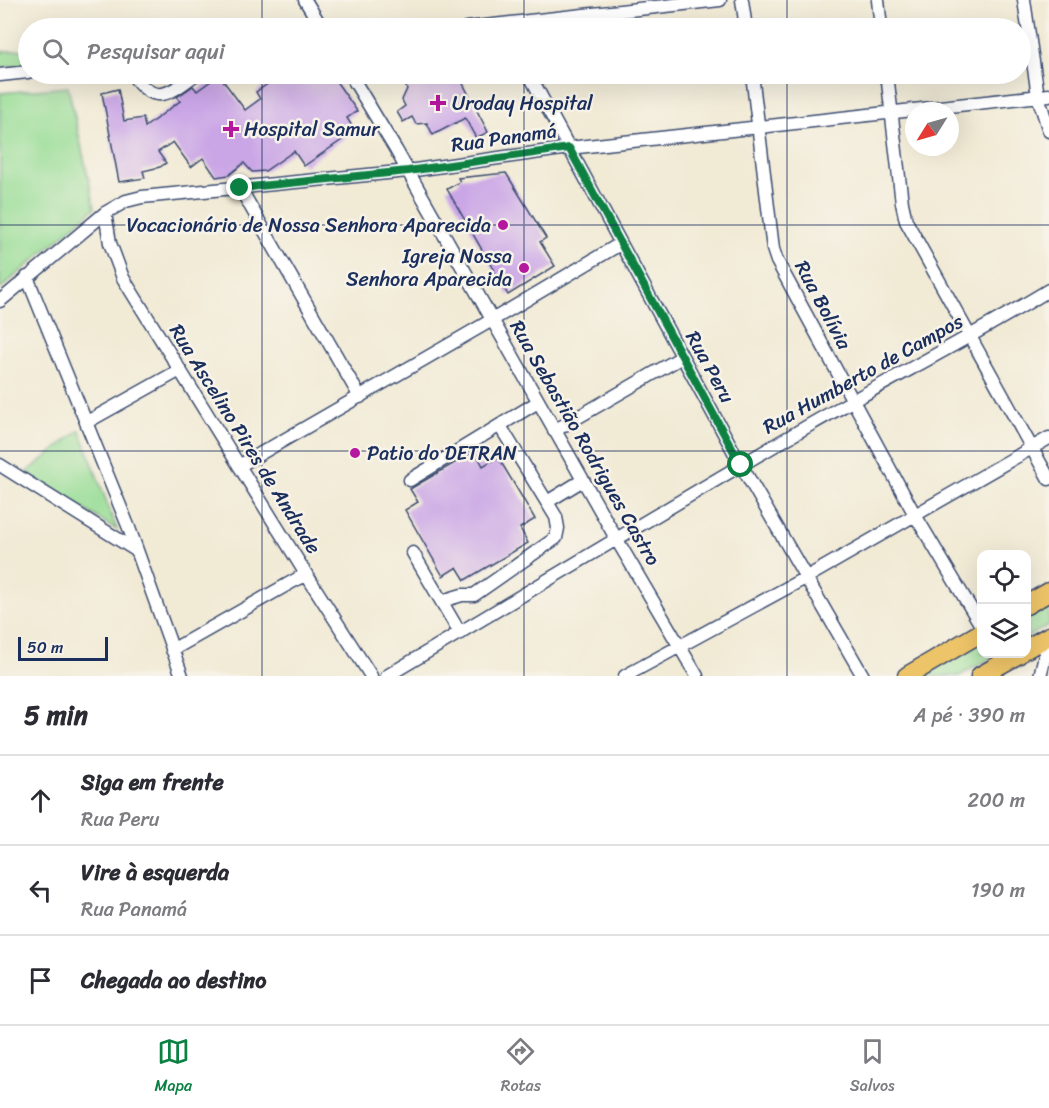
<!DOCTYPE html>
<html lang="pt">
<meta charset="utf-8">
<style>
:root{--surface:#fff;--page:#f7f7f7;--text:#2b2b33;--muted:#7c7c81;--line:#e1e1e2;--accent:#0b8043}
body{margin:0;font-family:Sriracha,sans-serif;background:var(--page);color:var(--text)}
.controls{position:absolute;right:18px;bottom:18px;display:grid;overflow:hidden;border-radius:12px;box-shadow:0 6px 24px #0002}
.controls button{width:54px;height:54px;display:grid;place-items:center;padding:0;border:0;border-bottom:2px solid var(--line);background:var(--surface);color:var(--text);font:30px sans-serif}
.compass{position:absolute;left:905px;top:102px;width:54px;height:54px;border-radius:50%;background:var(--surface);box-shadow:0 6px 24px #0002;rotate:233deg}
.scale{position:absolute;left:18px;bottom:15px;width:90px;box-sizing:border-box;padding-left:6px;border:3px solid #1b2f5e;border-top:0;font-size:16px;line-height:21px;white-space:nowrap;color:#1b2f5e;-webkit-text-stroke:4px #f7f3e8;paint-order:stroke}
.stop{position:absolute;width:18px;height:18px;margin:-14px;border:4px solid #0b8043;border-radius:50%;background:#fff}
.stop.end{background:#0b8043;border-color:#fff;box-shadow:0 2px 6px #0008}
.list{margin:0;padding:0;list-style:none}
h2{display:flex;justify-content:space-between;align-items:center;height:78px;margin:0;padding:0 24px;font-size:26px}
h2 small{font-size:20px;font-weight:400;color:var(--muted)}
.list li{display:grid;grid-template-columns:39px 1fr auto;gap:18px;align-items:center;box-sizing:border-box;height:90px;padding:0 24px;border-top:2px solid var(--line)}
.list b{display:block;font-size:22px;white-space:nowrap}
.list p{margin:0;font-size:20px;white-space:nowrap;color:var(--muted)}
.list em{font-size:20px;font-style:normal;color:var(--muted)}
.icon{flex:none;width:33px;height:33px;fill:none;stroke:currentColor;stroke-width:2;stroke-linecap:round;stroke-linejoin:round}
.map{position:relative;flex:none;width:1049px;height:676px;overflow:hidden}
.search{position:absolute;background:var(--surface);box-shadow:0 6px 24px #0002;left:18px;right:18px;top:18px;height:66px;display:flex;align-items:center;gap:15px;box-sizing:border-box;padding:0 21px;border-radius:33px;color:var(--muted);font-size:22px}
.sheet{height:348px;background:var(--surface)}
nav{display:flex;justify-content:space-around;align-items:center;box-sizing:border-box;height:84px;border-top:2px solid var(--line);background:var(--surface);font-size:16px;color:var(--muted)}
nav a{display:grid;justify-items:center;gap:3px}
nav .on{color:var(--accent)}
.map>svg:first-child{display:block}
</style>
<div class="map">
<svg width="1049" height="676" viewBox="0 0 1049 676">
<rect width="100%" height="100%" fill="#f7f3e8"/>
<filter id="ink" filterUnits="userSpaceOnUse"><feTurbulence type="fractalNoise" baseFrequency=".0167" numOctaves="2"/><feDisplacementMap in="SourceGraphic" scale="12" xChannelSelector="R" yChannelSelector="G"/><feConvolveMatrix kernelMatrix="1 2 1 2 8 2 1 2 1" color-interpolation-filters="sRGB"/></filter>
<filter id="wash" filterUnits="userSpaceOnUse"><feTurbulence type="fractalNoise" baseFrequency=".008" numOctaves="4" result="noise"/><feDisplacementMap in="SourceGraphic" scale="24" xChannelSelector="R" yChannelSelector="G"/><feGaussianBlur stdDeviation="1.35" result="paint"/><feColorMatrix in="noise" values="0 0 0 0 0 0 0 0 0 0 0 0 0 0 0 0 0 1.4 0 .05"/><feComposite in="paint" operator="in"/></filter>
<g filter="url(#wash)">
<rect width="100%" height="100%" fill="#f1ead5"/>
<path fill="#98dd96" stroke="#5a867a" stroke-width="1.5" d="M 28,49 L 28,65 L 0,68 L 0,52 Z
M 68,87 L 95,208 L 0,289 L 0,93 Z
M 80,430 L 117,530 L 26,473 Z
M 1049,604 L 1049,625 L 1027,637 L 1027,617 Z
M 981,642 L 982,654 L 998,654 L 959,676 L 922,676 Z"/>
<g id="blocks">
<path fill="#caa6e6" d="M 282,74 L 331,74 L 357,111 L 347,118 L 355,131 L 304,166 L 294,151 L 265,171 L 252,172 L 244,163 L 229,175 L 216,177 L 203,158 L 191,167 L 173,142 L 158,152 L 166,163 L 160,167 L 143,171 L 145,178 L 119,182 L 102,93 L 118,89 L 124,121 L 143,118 L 145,127 L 180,101 L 177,97 L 193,86 L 197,91 L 219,75 L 245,110 L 260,99 L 256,92 Z
M 415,74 L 458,74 L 488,132 L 476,138 L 465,118 L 433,135 L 427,123 L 416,124 L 412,117 L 403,122 L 397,112 L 405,106 L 402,100 L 407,89 L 403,81 Z
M 506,173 L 546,238 L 540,242 L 555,266 L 508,295 L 447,189 L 460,182 L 458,178 Z
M 475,451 L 483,466 L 498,457 L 535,519 L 520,528 L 528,543 L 465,580 L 457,567 L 443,576 L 405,510 L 418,502 L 410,489 Z"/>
</g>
</g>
<g filter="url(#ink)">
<use href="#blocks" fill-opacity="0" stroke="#3b4b70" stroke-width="1.5"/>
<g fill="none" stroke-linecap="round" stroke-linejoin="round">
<defs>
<path id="minor" d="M 305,0 L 322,28
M 742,0 L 746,28
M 878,0 L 881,28
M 1024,0 L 1038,96 L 1049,131
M 466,28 L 720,0
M 132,74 C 155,107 169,94 196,74
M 350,74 L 396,150 L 617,540 L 697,676
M 529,74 L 741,465 L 863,676
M 752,74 L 773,249 L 777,261 L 915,515 L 982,627
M 887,74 L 902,203 L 906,221 L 1049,479
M 0,75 L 28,72
M 240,188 L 360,397
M 105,213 L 110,243 L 123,278 L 306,574 L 371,676
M 27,277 L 129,528 L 182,676
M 0,301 L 105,213 L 126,201 L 142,197 L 408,171 L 569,148 L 1049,95
M 87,422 L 180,370
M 554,431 L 682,357
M 0,465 L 137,551
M 239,466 L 492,320 L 620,244
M 410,480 L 538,402
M 547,502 L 583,480
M 413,553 L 460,633
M 442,601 L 462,595 L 474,595 L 556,538 L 558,528 L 556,517 L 500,426
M 172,650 L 306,574
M 387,676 C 528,592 667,508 808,426 C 888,380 970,338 1049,290
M 625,676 L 807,577 L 1049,438
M 1040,676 L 1049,639"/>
<path id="highway" d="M 1026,605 L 1049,592
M 1026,649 L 1049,636
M 907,676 L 982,632
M 980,676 L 1019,654"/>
</defs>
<use href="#minor" stroke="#3b4b70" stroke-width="15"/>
<use href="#highway" stroke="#3b4b70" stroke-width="21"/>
<use href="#minor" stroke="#fff" stroke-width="12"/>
<use href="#highway" stroke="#eec469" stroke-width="18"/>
</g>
</g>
<g fill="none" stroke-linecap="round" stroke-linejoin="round" filter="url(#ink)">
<path stroke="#0b8043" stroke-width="8" d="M 240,188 L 408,171 L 569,148 L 741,465"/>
</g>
<path fill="none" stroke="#1b2f5e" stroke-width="1.5" stroke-opacity="0.55" d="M 262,0 L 262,28M 524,0 L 524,28M 787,0 L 787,28M 262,74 L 262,676M 524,74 L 524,676M 787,74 L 787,676M 0,225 L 1049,225M 0,451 L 1049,451"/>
<g fill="#b5179e" stroke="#f7f3e8" stroke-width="2">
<path d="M435 94h6v6h6v6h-6v6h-6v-6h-6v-6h6z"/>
<path d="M228 120h6v6h6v6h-6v6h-6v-6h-6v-6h6z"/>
<circle cx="503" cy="225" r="6"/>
<circle cx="524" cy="268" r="6"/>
<circle cx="355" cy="453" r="6"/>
</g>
<g text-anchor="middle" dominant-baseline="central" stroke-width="5" stroke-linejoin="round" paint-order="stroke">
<g font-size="20" fill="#1b2f5e" stroke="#f7f3e8" text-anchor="start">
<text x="452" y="103">Uroday Hospital</text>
<text x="244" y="129">Hospital Samur</text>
<text x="491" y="225" text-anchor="end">Vocacionário de Nossa Senhora Aparecida</text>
<text x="512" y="256" text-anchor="end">Igreja Nossa<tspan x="512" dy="23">Senhora Aparecida</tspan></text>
<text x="367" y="453">Patio do DETRAN</text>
</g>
<g font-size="20" fill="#1b2f5e" stroke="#f7f3e8">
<text transform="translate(504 138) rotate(-8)">Rua Panamá</text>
<text transform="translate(823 305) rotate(62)">Rua Bolívia</text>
<text transform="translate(710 367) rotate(61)">Rua Peru</text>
<text transform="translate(863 374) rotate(-29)">Rua Humberto de Campos</text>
<text transform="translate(245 439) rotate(58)">Rua Ascelino Pires de Andrade</text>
<text transform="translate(585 443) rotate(60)">Rua Sebastião Rodrigues Castro</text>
</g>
</g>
</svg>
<div class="controls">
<button><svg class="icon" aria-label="locate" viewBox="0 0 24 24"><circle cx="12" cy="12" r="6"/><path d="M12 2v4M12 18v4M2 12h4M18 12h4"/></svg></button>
<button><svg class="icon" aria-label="layers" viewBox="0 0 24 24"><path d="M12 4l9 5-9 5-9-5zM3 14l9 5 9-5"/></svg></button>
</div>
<svg class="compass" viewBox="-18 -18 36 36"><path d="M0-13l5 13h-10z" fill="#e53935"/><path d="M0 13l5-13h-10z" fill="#7c7c81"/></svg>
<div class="scale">50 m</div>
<div class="stop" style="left:741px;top:465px"></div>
<div class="stop end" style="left:240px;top:188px"></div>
<div class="search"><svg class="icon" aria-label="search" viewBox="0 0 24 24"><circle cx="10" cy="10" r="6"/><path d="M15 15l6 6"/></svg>Pesquisar aqui</div>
</div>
<section class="sheet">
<h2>5 min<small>A pé · 390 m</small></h2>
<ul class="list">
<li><svg class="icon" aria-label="ahead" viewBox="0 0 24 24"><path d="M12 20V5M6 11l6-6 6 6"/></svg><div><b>Siga em frente</b><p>Rua Peru</p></div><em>200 m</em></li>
<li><svg class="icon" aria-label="left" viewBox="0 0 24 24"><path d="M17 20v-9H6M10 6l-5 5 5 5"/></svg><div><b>Vire à esquerda</b><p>Rua Panamá</p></div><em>190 m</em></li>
<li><svg class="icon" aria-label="arrive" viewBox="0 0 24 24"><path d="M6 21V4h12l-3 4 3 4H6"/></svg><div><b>Chegada ao destino</b></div></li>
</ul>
</section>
<nav>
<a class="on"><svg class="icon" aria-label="map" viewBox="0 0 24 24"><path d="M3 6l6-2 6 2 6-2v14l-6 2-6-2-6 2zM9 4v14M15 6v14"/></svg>Mapa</a>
<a><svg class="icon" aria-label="directions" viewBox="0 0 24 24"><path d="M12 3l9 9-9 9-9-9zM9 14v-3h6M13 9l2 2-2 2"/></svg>Rotas</a>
<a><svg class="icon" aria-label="saved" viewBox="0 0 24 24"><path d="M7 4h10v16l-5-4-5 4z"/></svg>Salvos</a>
</nav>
